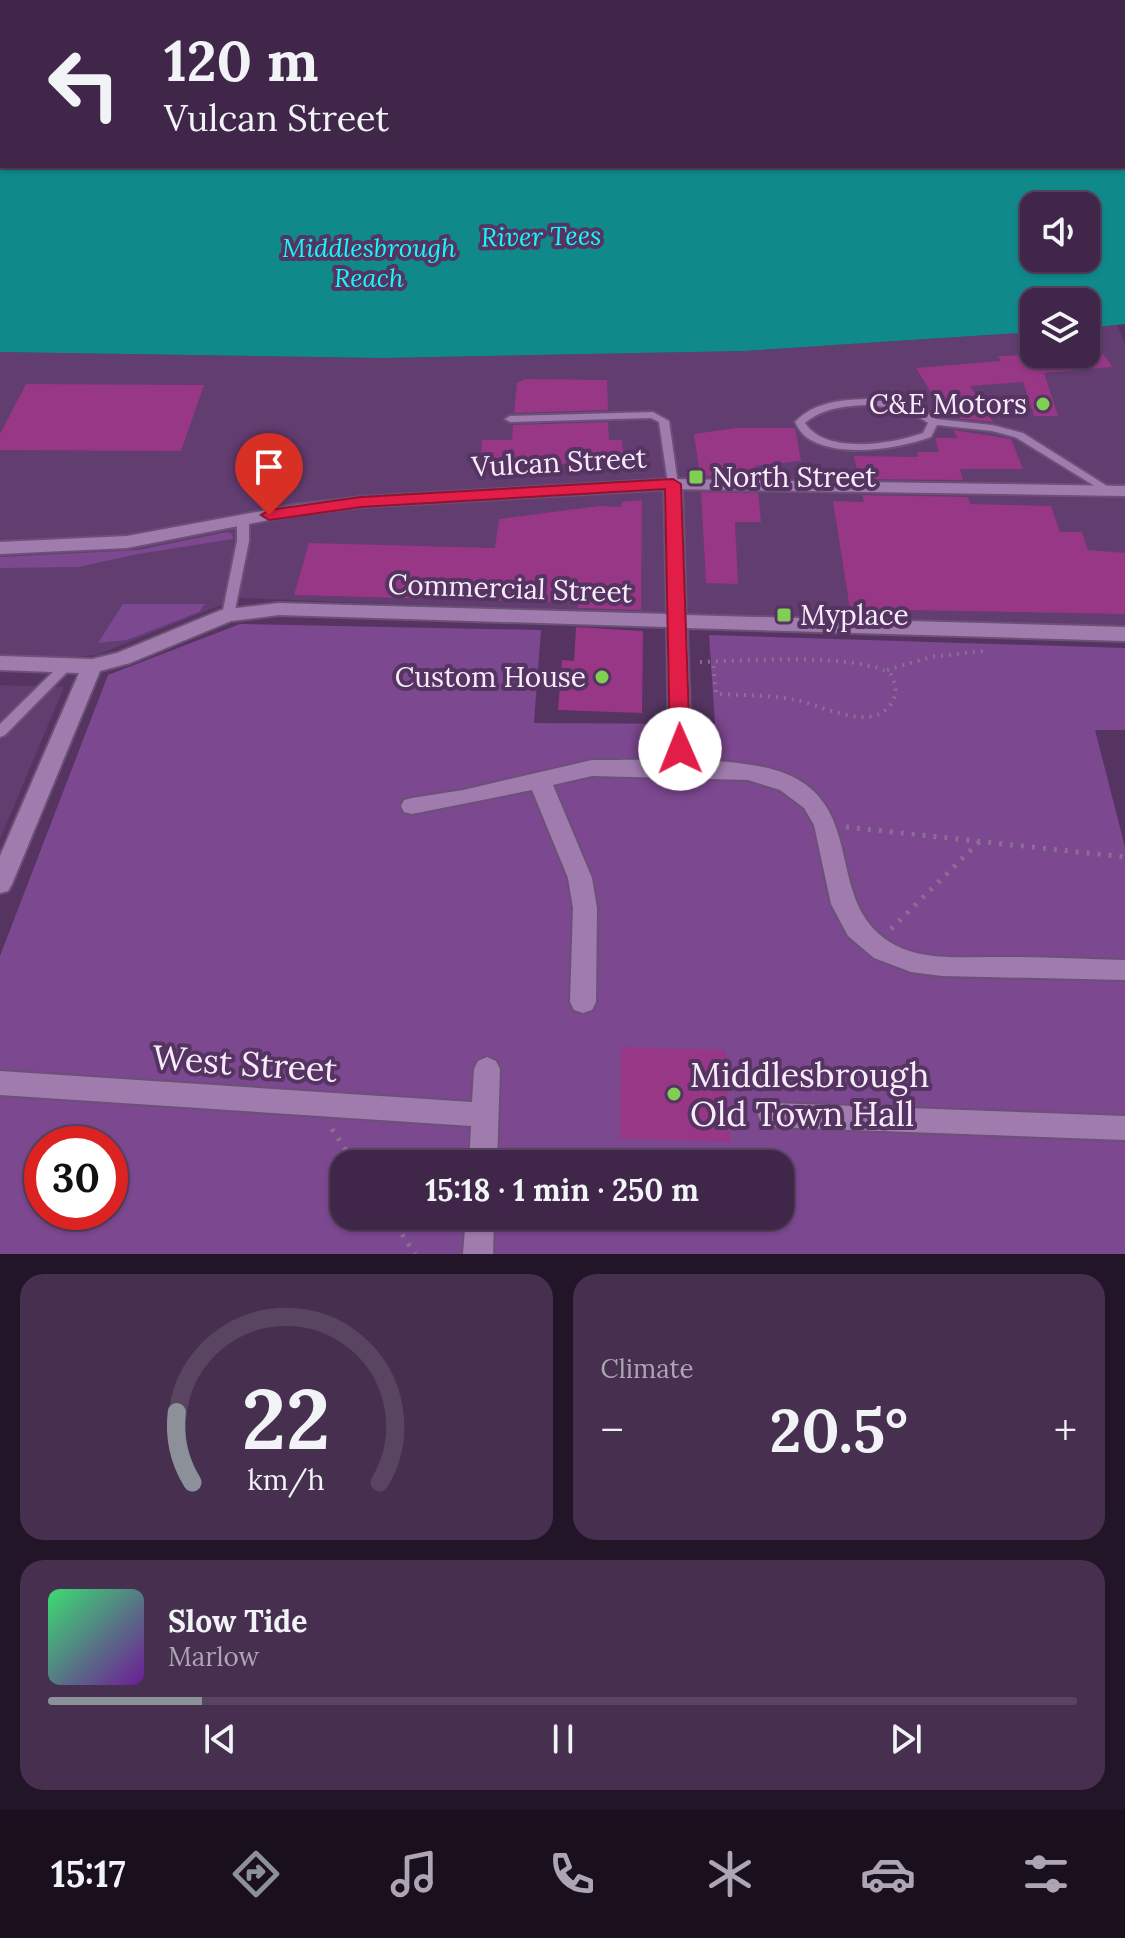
<!DOCTYPE html>
<meta charset="utf-8">
<style>
body{margin:0;font-family:Lora,serif;background:#472f50;color:#f1f3f6;height:100vh;display:flex;flex-direction:column;font-size:30px;white-space:nowrap}
*{box-sizing:border-box;margin:0}
p{font-size:26px;color:#aea5b4}
.icon{flex:none;width:44px;height:44px;fill:none;stroke:currentColor;stroke-width:2;stroke-linecap:round;stroke-linejoin:round}
.map{position:relative;height:1254px;overflow:hidden}
.sheet{display:flex;flex-direction:column;gap:20px;padding:20px;background:#231528;flex:1}
.sheet>*{flex:none}
.guide{position:absolute;left:0px;top:0px;width:1126px;height:168px;box-shadow:0 2px 6px #0004,0 0 0 2px #594461;background:#402749;color:#f1f3f6;overflow:hidden}
.fabs{position:absolute;left:1020px;top:192px;display:grid;gap:16px}
.fabs a{display:grid;place-items:center;width:80px;height:80px;border-radius:16px;background:#402749;box-shadow:0 2px 6px #0004,0 0 0 2px #594461;font-size:40px}
.speed{position:absolute;left:24px;top:1126px;display:flex;gap:16px;font-size:40px;font-weight:700;text-align:center}
.speed>*{display:grid;place-content:center;width:104px;height:104px;border-radius:50%;background:#402749;box-shadow:0 2px 6px #0004,0 0 0 2px #594461;line-height:1}
.speed .limit{border:12px solid #d22;background:#fff;color:#111}
.pin{position:absolute;display:grid;place-items:center;width:68px;height:68px;color:#fff;margin:-82px -34px;border-radius:50% 50% 50% 0;rotate:-45deg;box-shadow:0 0 8px #0007}
.pin .icon{rotate:45deg}
.me{position:absolute;width:88px;margin:-44px;rotate:359deg;stroke-linejoin:round;filter:drop-shadow(0 0 6px #0008)}
.turn{display:flex;align-items:center;gap:28px;height:168px;padding:0 32px;font-size:36px}
.turn .icon{width:104px;height:104px;stroke-width:2.5}
.turn b{display:block;font-size:56px;line-height:68px}
.big{font-size:60px;font-weight:700;line-height:1.1}
.sheet .tile{flex:1;display:flex;flex-direction:column;justify-content:center;gap:12px;min-width:0;padding:0 28px;border-radius:24px;background:#472f50}
.sheet .dial{align-items:center;gap:0}
.dial svg{height:208px;overflow:visible;fill:none;stroke:#594461;stroke-width:7;stroke-linecap:round;text-anchor:middle}
.dial text{fill:#f1f3f6;stroke:none}
.song{display:flex;align-items:center;gap:24px}
.cover{width:96px;height:96px;border-radius:12px;background:linear-gradient(135deg,hsl(140 70% 55%),hsl(280 70% 35%))}
.played{height:8px;border-radius:4px;background:linear-gradient(90deg,#8c9099 15%,#594461 15%)}
.keys{display:flex;justify-content:space-around;direction:ltr}
.heat{display:flex;justify-content:space-between;align-items:center;font-size:44px;direction:ltr}
.sheet .tiles{flex:1;display:grid;gap:20px;grid-template-columns:1fr 1fr}
.tile:last-child{grid-column:span 2}
.trip{position:absolute;left:330px;top:1150px;width:464px;height:80px;border-radius:24px;background:#402749;box-shadow:0 2px 6px #0004,0 0 0 2px #594461;font-weight:700;line-height:80px;text-align:center}
.menu{display:flex;height:128px;justify-content:space-around;align-items:center;background:#1a101d;color:#aea5b4}
.menu .icon{width:56px;height:56px}
.menu .on{color:#8c9099}
.menu b{font-size:36px;color:#f1f3f6}
.map>svg:first-child{display:block}
</style>
<div class="map">
<svg width="1125" height="1254" viewBox="0 0 1125 1254">
<rect width="100%" height="100%" fill="#553461"/>
<g fill="#623d70">
<path d="M 0,0 L 753,0 L 2,2 L 0,161 Z"/>
<path d="M 1117,325 L 1125,344 L 1125,632 L 238,598 L 97,655 L 0,663 L 0,352 L 383,358 L 744,351 L 1034,332 L 1034,354 L 1086,354 L 1086,328 Z"/>
<path d="M 0,685 L 64,687 L 0,839 Z"/>
</g>
<g fill="#7c4890" fill-rule="evenodd">
<path d="M 227,532 L 232,534 L 233,539 L 138,554 L 78,567 L 0,568 L 0,557 L 139,550 Z"/>
<path d="M 123,604 L 205,604 L 199,612 L 127,640 L 98,643 Z"/>
<path d="M 240,624 L 541,630 L 534,723 L 715,724 L 709,635 L 1125,648 L 1125,730 L 1095,730 L 1125,847 L 1125,1254 L 0,1254 L 0,956 L 108,675 ZM 42,1144 L 110,1144 L 110,1212 L 42,1212 ZM 344,1164 L 780,1164 L 780,1216 L 344,1216 Z"/>
</g>
<path fill="#10898b" fill-rule="evenodd" d="M 1125,130 L 1125,324 L 1086,328 L 1086,302 L 1034,302 L 1034,332 L 744,351 L 383,358 L 0,352 L 0,155 L 2,166 L 1124,166 ZM 1034,206 L 1086,206 L 1086,258 L 1034,258 Z"/>
<g fill="#973785">
<path d="M 1086,332 L 1113,367 L 1044,373 L 1058,416 L 1034,416 L 1023,382 L 970,386 L 993,422 L 946,417 L 916,368 L 1001,361 L 998,356 L 1086,354 Z"/>
<path d="M 525,379 L 607,380 L 608,410 L 514,413 L 517,383 Z"/>
<path d="M 26,384 L 204,385 L 181,451 L 0,450 L 0,434 Z"/>
<path d="M 608,422 L 609,440 L 622,440 L 624,464 L 480,464 L 482,440 L 512,440 L 513,425 Z"/>
<path d="M 736,428 L 795,428 L 801,461 L 755,466 L 756,477 L 700,476 L 694,434 Z"/>
<path d="M 953,430 L 1011,439 L 1023,469 L 960,469 L 963,480 L 859,479 L 854,456 L 918,457 L 917,452 L 939,452 L 935,438 L 958,438 Z"/>
<path d="M 701,492 L 758,493 L 761,522 L 735,522 L 738,584 L 706,583 Z"/>
<path d="M 862,495 L 968,497 L 970,504 L 1051,506 L 1060,532 L 1082,532 L 1088,550 L 1125,553 L 1125,614 L 850,609 L 833,501 L 864,502 Z"/>
<path d="M 642,500 L 641,610 L 578,608 L 578,603 L 294,595 L 309,543 L 495,548 L 499,519 L 599,506 L 621,507 L 622,502 Z"/>
<path d="M 576,627 L 643,631 L 642,713 L 558,710 L 562,660 L 574,661 Z"/>
<path d="M 621,1047 L 726,1050 L 730,1142 L 620,1138 Z"/>
</g>
<g fill="none" stroke-linecap="round" stroke-linejoin="round">
<defs>
<g id="lane">
<path d="M 866,399 L 909,405 L 925,412 L 936,419 L 992,425 L 1023,433 L 1115,491 L 1110,494 L 1106,493 L 1015,437 L 992,431 L 937,425 L 931,437 C 898,449 837,459 806,437 C 801,433 798,428 795,422 C 814,402 840,400 866,399 ZM 866,405 C 889,407 909,409 928,423 L 923,433 C 892,444 826,455 805,423 C 823,408 844,406 866,405 Z"/>
<path d="M 653,412 L 669,421 L 678,484 L 677,486 L 673,487 L 668,484 L 659,422 L 651,418 L 510,422 L 505,419 L 510,416 Z"/>
<path d="M 243,516 L 249,519 L 249,541 L 234,615 L 228,619 L 222,615 L 237,541 L 237,519 Z"/>
<path d="M 67,661 L 73,665 L 71,668 L 5,735 L 0,737 L 0,724 L 63,662 Z"/>
</g>
<g id="street">
<path d="M 673,479 L 682,484 L 686,615 L 1125,627 L 1125,641 L 687,628 L 691,749 L 688,755 L 672,755 L 669,749 L 667,627 L 279,615 L 231,621 L 130,663 L 100,671 L 12,884 L 8,891 L 0,893 L 0,856 L 79,673 L 0,670 L 0,656 L 92,659 L 117,653 L 221,610 L 279,603 L 667,614 L 664,484 Z"/>
<path d="M 592,760 C 647,761 751,753 797,779 C 865,817 825,907 895,945 C 926,962 969,956 1003,957 C 1044,957 1084,959 1125,960 L 1125,980 L 942,976 L 911,972 L 874,958 L 848,936 L 831,904 L 814,825 L 804,808 L 780,790 L 748,780 L 592,776 L 553,785 L 592,878 L 597,908 L 596,1002 L 592,1010 L 583,1013 L 574,1010 L 570,1002 L 573,908 L 568,878 L 532,790 L 412,814 L 404,812 L 401,806 L 404,800 L 412,798 L 463,790 Z"/>
<path d="M 487,1057 L 496,1061 L 500,1069 L 497,1164 L 469,1164 L 471,1126 L 0,1095 L 0,1071 L 472,1102 L 474,1069 L 478,1061 Z"/>
<path d="M 772,1103 L 1125,1116 L 1125,1140 L 772,1127 L 762,1124 L 758,1115 L 762,1106 Z"/>
<path d="M 466,1216 L 494,1216 L 493,1254 L 463,1254 Z"/>
</g>
<path id="secondary" d="M 673,479 L 1125,486 L 1125,496 L 673,489 L 361,507 L 294,515 L 127,548 L 0,554 L 0,542 L 127,536 L 294,505 L 361,497 Z"/>
</defs>
<use href="#lane" stroke="#6b5175" stroke-width="4"/>
<use href="#street" stroke="#6b5175" stroke-width="4"/>
<use href="#secondary" stroke="#6b5175" stroke-width="4"/>
<g stroke="#8a6f93" stroke-width="4" stroke-dasharray="2 6" stroke-linecap="butt">
<path d="M 700,662 C 737,661 866,652 891,675 C 896,684 898,694 891,704 C 870,734 819,703 791,699 C 766,695 741,695 716,694 L 713,662"/>
<path d="M 887,670 L 931,657 L 983,651"/>
</g>
<g stroke="#8a6f93" stroke-width="5" stroke-dasharray="3 8" stroke-linecap="butt">
<path d="M 846,827 L 1125,857"/>
<path d="M 891,929 L 981,840"/>
<path d="M 332,1129 L 355,1164"/>
<path d="M 390,1216 L 415,1254"/>
</g>
<use href="#lane" fill="#a07cae" fill-rule="evenodd"/>
<use href="#street" fill="#a07cae" fill-rule="evenodd"/>
<use href="#secondary" fill="#a07cae" fill-rule="evenodd"/>
</g>
<path fill="#e11d48" stroke="#92132f" stroke-width="2" d="M 673,479 L 681,484 L 690,749 L 680,756 L 670,749 L 665,489 L 361,507 L 269,520 L 261,515 L 269,510 L 361,497 Z"/>
<g fill="#7fd052" stroke="#553461" stroke-width="3">
<circle cx="1043" cy="404" r="8"/>
<rect x="688" y="469" width="16" height="16" rx="4"/>
<rect x="776" y="607" width="16" height="16" rx="4"/>
<circle cx="602" cy="677" r="8"/>
<circle cx="674" cy="1094" r="8"/>
</g>
<g text-anchor="middle" dominant-baseline="central" stroke-width="8" stroke-linejoin="round" paint-order="stroke">
<g font-size="26" font-style="italic" fill="#14f9fc" stroke="#553461">
<text transform="translate(541 236) rotate(-1)">River Tees</text>
<text x="369" y="247">Middlesbrough<tspan x="369" dy="30">Reach</tspan></text>
</g>
<g font-size="28" fill="#f8ecfc" stroke="#553461" text-anchor="end">
<text x="1027" y="404">C&amp;E Motors</text>
<text x="712" y="477" text-anchor="start">North Street</text>
<text x="800" y="615" text-anchor="start">Myplace</text>
<text x="586" y="677">Custom House</text>
</g>
<g font-size="28" fill="#f8ecfc" stroke="#553461">
<text transform="translate(559 462) rotate(-3)">Vulcan Street</text>
<text transform="translate(510 588) rotate(2)">Commercial Street</text>
</g>
<g font-size="34" fill="#f8ecfc" stroke="#553461">
<text transform="translate(245 1063) rotate(4)">West Street</text>
</g>
<g font-size="34" fill="#f8ecfc" stroke="#553461" text-anchor="start">
<text x="690" y="1074">Middlesbrough<tspan x="690" dy="39">Old Town Hall</tspan></text>
</g>
</g>
</svg>
<div class="fabs">
<a><svg class="icon" aria-label="sound" viewBox="0 0 24 24"><path d="M4 9h4l5-4v14l-5-4H4zM17 9q2 3 0 6"/></svg></a>
<a><svg class="icon" aria-label="layers" viewBox="0 0 24 24"><path d="M12 4l9 5-9 5-9-5zM3 14l9 5 9-5"/></svg></a>
</div>
<div class="speed"><div class="limit">30</div></div>
<div class="pin" style="left:269px;top:515px;background:#d93025"><svg class="icon" aria-label="arrive" viewBox="0 0 24 24"><path d="M6 21V4h12l-3 4 3 4H6"/></svg></div>
<svg class="me" style="left:680px;top:749px" viewBox="-20 -20 40 40"><circle r="19" fill="#fff"/><path d="M0-13L10 11 0 6-10 11z" fill="#e11d48"/></svg>
<div class="trip">15:18 · 1 min · 250 m</div>
<div class="guide">
<div class="turn"><svg class="icon" aria-label="left" viewBox="0 0 24 24"><path d="M17 20v-9H6M10 6l-5 5 5 5"/></svg><div><b>120 m</b>Vulcan Street</div></div>
</div>
</div>
<section class="sheet">
<div class="tiles">
<div class="tile dial"><svg viewBox="0 0 100 80">
<path d="M14 69A42 42 0 1 1 86 69"/>
<path d="M14 69A42 42 0 0 1 8 42" stroke="#8c9099"/>
<text x="50" y="56" font-size="32" font-weight="700">22</text>
<text x="50" y="72" font-size="11">km/h</text>
</svg></div>
<div class="tile"><p>Climate</p>
<div class="heat"><a>−</a><b class="big">20.5°</b><a>+</a></div>
</div>
<div class="tile">
<div class="song"><i class="cover"></i><div><b>Slow Tide</b><p>Marlow</p></div></div>
<div class="played"></div>
<div class="keys"><svg class="icon" aria-label="previous" viewBox="0 0 24 24"><path d="M18 5L8 12l10 7zM5 5v14"/></svg><svg class="icon" aria-label="pause" viewBox="0 0 24 24"><path d="M8 5v14M16 5v14"/></svg><svg class="icon" aria-label="next" viewBox="0 0 24 24"><path d="M6 5l10 7-10 7zM19 5v14"/></svg></div>
</div>
</div>
</section>
<nav class="menu">
<b>15:17</b>
<svg class="icon on" aria-label="directions" viewBox="0 0 24 24"><path d="M12 3l9 9-9 9-9-9zM9 14v-3h6M13 9l2 2-2 2"/></svg>
<svg class="icon" aria-label="music" viewBox="0 0 24 24"><path d="M9 18V5l10-2v13"/><circle cx="6" cy="18" r="3"/><circle cx="16" cy="16" r="3"/></svg>
<svg class="icon" aria-label="phone" viewBox="0 0 24 24"><path d="M5 4h4l2 5-3 2q2 4 5 5l2-3 5 2v4C11 20 4 13 5 4z"/></svg>
<svg class="icon" aria-label="climate" viewBox="0 0 24 24"><path d="M12 3v18M4 7l16 10M4 17L20 7"/></svg>
<svg class="icon" aria-label="car" viewBox="0 0 24 24"><path d="M5 17H2v-5l4-1 3-4h7l3 4 3 1v5h-3M9 17h6M6 11h13"/><circle cx="7" cy="17" r="2"/><circle cx="17" cy="17" r="2"/></svg>
<svg class="icon" aria-label="filters" viewBox="0 0 24 24"><path d="M4 7h16M4 17h16"/><circle cx="9" cy="7" r="2"/><circle cx="15" cy="17" r="2"/></svg>
</nav>
